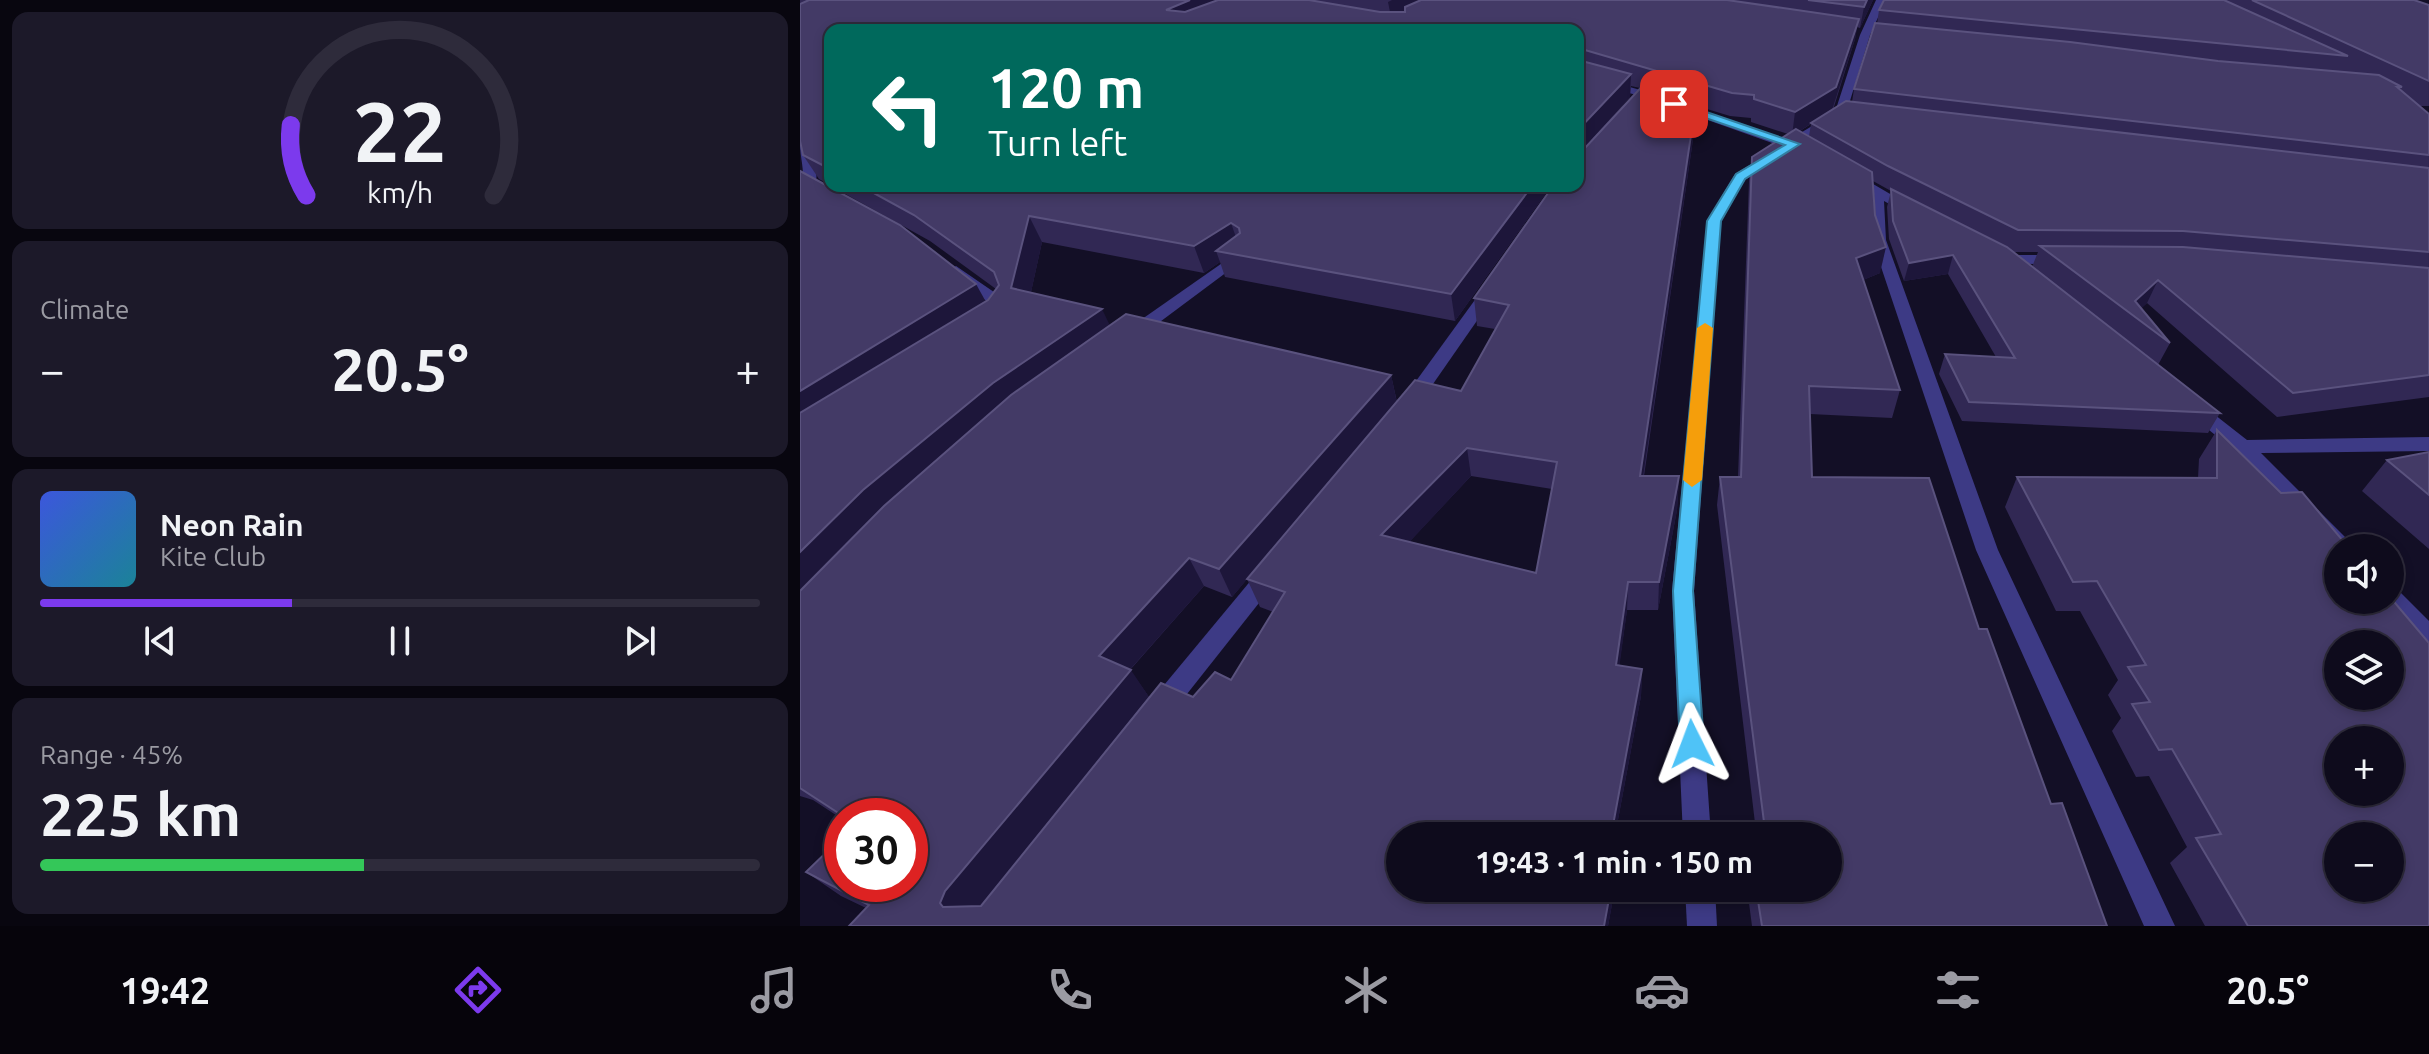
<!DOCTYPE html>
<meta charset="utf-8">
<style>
body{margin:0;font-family:Ubuntu,sans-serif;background:#1c1929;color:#f1f3f6;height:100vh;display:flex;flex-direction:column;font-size:30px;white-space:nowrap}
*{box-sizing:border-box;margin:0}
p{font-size:26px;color:#9b9ba3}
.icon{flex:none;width:44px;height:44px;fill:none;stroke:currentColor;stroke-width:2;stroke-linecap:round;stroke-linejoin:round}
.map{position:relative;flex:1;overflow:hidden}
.sheet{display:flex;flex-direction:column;gap:12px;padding:12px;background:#08060f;width:800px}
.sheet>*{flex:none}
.hud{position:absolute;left:24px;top:24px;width:760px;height:168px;border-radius:16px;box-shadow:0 4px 12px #0003,0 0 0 2px #2e2b3b;background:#00695c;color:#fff;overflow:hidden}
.fabs{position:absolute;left:1524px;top:534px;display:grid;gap:16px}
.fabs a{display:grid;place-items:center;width:80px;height:80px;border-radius:50%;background:#0e0b1c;box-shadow:0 4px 12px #0003,0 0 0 2px #2e2b3b;font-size:40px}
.speed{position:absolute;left:24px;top:798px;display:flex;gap:16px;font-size:40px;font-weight:700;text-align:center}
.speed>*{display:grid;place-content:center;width:104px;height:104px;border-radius:50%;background:#0e0b1c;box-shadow:0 4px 12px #0003,0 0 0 2px #2e2b3b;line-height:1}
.speed .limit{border:12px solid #d22;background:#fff;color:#111}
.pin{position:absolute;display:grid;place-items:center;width:68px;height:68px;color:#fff;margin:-34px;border-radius:16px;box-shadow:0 4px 12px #0006}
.me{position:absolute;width:88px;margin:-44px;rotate:357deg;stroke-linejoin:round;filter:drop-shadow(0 0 6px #0008)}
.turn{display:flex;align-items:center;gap:28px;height:168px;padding:0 32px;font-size:36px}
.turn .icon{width:104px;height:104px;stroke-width:2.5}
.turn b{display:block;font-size:56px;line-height:68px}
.big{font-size:60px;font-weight:600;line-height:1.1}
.sheet .card{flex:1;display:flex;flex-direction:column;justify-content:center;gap:12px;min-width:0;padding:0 28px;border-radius:16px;background:#1c1929}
.sheet .dial{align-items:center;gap:0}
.dial svg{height:208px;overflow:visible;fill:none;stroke:#2e2b3b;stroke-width:7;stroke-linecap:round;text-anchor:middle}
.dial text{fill:#f1f3f6;stroke:none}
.song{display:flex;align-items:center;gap:24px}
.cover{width:96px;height:96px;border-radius:12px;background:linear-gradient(135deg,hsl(230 70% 55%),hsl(190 70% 35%))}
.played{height:8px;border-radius:4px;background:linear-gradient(90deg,#7c3aed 35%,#2e2b3b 35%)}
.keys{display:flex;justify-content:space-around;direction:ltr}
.heat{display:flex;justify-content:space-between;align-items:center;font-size:44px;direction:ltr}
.charge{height:12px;border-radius:6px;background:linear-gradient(90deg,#34c759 45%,#2e2b3b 0)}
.trip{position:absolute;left:586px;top:822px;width:456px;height:80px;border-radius:40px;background:#0e0b1c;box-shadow:0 4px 12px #0003,0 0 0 2px #2e2b3b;font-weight:600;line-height:80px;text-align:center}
.tab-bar{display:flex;height:128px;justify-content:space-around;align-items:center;background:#06040b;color:#9b9ba3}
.tab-bar .icon{width:56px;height:56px}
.tab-bar .current{color:#7c3aed}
.tab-bar b{font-size:36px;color:#f1f3f6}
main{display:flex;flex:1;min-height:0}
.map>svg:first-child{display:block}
</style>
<main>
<section class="sheet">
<div class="card dial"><svg viewBox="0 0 100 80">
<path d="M14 69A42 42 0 1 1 86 69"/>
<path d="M14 69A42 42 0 0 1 8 42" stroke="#7c3aed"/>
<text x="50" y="56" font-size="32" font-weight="700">22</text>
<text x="50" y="72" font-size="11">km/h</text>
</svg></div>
<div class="card"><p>Climate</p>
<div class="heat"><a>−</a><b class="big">20.5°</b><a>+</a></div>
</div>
<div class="card">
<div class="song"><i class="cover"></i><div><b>Neon Rain</b><p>Kite Club</p></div></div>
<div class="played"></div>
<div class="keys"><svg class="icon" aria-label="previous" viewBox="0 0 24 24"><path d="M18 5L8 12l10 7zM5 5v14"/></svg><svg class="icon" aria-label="pause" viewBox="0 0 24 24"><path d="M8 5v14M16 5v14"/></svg><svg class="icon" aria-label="next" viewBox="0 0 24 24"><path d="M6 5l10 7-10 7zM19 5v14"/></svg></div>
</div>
<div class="card"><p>Range · 45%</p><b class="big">225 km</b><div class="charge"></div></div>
</section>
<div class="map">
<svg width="1629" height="926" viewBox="0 0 1629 926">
<rect width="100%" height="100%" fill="#130f26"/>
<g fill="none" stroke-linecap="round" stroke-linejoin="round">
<g fill="#3d3a85" fill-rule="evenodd">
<path d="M 1076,0 L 1086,0 L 1070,35 L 1046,114 L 1001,144 L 1007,146 L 1007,152 L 992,150 L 945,180 L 921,221 L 894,591 L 911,836 L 883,836 L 872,591 L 907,221 L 935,174 L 981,146 L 840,96 L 778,79 L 778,73 L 848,92 L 989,140 L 1035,112 L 1060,35 Z"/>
<path d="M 0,144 C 10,149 19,170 16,181 L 31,190 L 31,196 L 21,196 L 2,183 C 5,171 0,157 0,144 Z"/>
<path d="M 1046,174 L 1056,174 L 1121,212 L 1119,215 L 1109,215 L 1084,201 L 1086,240 L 1198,550 L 1375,926 L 1344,926 L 1176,550 L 1072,240 L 1070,193 L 1046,180 Z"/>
<path d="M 438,252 L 446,257 L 443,260 L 337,339 L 325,339 L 322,335 L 325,331 Z"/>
<path d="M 1207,255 L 1259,255 L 1267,260 L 1259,265 L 1202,263 L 1199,260 Z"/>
<path d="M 156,266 L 207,301 L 209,316 L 207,320 L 195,320 L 193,306 L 150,274 L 148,271 Z"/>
<path d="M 691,284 L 699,289 L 617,407 L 603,407 L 601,403 L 603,399 L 685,286 Z"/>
<path d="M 1394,402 L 1401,404 L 1447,440 L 1629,437 L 1629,451 L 1461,453 L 1550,542 L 1553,548 L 1538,548 L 1538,555 L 1436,452 L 1387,412 L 1385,408 L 1387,404 Z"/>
<path d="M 470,564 L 478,567 L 481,573 L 478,579 L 368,718 L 359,721 L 350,718 L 346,710 L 350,702 L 462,567 Z"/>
<path d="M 1590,588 L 1598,590 L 1629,621 L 1629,647 L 1621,644 L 1582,604 L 1580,600 L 1590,600 Z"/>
<path d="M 885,888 L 915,888 L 917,926 L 887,926 Z"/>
</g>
</g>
<g fill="#312854" fill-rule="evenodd">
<path d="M 0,0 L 1073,0 L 1060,28 L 1057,27 L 1055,39 L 1033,110 L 1052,102 L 1054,89 L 1077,24 L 1079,10 L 1084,0 L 1614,0 L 1629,5 L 1629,106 L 1619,106 L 1629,114 L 1629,397 L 1477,417 L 1347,303 L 1341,308 L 1370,343 L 1358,365 L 1420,413 L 1408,433 L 1162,421 L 1139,374 L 1145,354 L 1196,357 L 1148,274 L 1104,281 L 1089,239 L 1087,207 L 1091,191 L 1073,181 L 1080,273 L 1063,280 L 1100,390 L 1092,418 L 1010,414 L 1012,477 L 1179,629 L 1251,804 L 1307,926 L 952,926 L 947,888 L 1028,888 L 955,823 L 917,505 L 920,477 L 938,477 L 949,181 L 952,157 L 988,134 L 951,122 L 951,118 L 930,116 L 897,106 L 896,119 L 844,476 L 879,476 L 877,510 L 858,610 L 827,610 L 819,666 L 842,669 L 841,696 L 815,836 L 600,836 L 815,888 L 808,926 L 49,926 L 66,908 L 41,896 L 6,872 L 110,816 L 42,816 L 42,819 L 13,800 L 0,796 L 0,168 L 0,172 L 186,302 L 196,289 L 130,241 L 31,186 L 751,186 L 655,321 L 425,277 L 420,262 L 404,273 L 242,242 L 231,292 L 310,325 L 591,375 L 597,402 L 661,391 L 695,329 L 677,326 L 674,298 L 778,186 L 778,30 L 30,30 L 30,185 L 19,179 L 3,155 ZM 831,86 L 840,88 L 785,148 L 830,97 ZM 1011,124 L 1009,136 L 1000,131 ZM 1213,252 L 1238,252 L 1232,267 ZM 671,476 L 752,489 L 736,573 L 609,542 ZM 447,579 L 460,607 L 473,612 L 431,680 L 393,697 L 349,697 L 330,670 L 404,586 L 432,597 Z"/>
<path d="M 1417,430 L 1629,926 L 1405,926 L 1370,863 L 1387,847 L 1349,776 L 1336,777 L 1312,731 L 1321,718 L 1308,695 L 1318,680 L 1280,611 L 1256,611 L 1205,507 L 1217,477 L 1398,478 L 1399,459 Z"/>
<path d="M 1629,452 L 1629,549 L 1562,491 L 1587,460 Z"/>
<path d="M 946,823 L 948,836 L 943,836 Z"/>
</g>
<g fill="#1d163a">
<path d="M 390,0 L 431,0 L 374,30 L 366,10 Z"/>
<path d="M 592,0 L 638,0 L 592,22 L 588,2 Z"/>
<path d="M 1067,0 L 1073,0 L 1060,28 L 1064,7 Z"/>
<path d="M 1059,19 L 1055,39 L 1032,110 L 992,136 L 995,112 Z"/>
<path d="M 831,74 L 830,97 L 778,155 L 778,130 Z"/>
<path d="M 897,95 L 896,119 L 839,504 L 840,476 Z"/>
<path d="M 732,186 L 751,186 L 655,321 L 651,294 Z"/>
<path d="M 229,216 L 242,242 L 226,315 L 211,288 Z"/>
<path d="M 431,223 L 440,249 L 416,251 L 420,262 L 404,273 L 394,246 Z"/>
<path d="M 1086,247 L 1080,273 L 1051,285 L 1056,258 Z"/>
<path d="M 1153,255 L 1148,274 L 1104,281 L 1109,263 Z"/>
<path d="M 1358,280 L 1347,303 L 1334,316 L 1335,301 Z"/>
<path d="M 176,284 L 191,311 L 0,433 L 0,391 Z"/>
<path d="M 302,309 L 315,336 L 0,609 L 0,552 L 63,490 L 193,383 Z"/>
<path d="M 591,375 L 597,403 L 432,597 L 419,569 Z"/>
<path d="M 667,448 L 671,476 L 589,564 L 581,535 Z"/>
<path d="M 879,481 L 877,510 L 858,610 L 859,582 Z"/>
<path d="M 389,558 L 404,586 L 318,683 L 299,656 Z"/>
<path d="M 828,582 L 827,610 L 816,692 L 816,665 Z"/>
<path d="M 842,669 L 841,696 L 815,836 L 811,836 Z"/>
<path d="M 331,670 L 349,697 L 175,913 L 143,907 L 140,903 L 145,891 Z"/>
<path d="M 811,888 L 815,888 L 808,926 L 804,926 Z"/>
</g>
<g fill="#433a66" stroke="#5a527e" stroke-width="2" fill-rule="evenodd">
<path d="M 9,0 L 390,0 L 366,10 L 385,12 L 418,0 L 509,0 L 580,12 L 605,12 L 605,7 L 621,0 L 927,0 L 1059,19 L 1036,87 L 995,112 L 954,99 L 954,95 L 932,93 L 778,48 L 778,30 L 30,30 L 30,169 L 3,155 L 0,141 L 0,4 Z"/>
<path d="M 1008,0 L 1067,0 L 1064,7 Z"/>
<path d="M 1084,0 L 1424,0 L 1548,56 L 1079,10 Z"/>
<path d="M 1452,0 L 1614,0 L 1629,5 L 1629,81 Z"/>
<path d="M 1075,23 L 1270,42 L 1418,61 L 1579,75 L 1602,87 L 1597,87 L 1629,114 L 1629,155 L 1054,89 Z"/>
<path d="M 778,60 L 831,74 L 778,130 Z"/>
<path d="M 848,80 L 897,95 L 840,476 L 879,476 L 859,582 L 828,582 L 816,665 L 842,669 L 811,836 L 600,836 L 600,888 L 811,888 L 804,926 L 49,926 L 69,905 L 6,872 L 42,837 L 42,884 L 110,884 L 110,816 L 43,816 L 0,788 L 0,591 L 84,506 L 211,395 L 326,314 L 591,375 L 419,569 L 389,558 L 299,656 L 331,670 L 145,891 L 140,903 L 143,907 L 181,906 L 361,683 L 393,697 L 415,672 L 431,680 L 485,592 L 447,579 L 615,380 L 661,391 L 709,305 L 674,298 L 753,186 L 778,186 L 778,148 L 785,148 ZM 667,448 L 757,462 L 736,573 L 581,535 Z"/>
<path d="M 1046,101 L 1629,168 L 1629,252 L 1383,231 L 1218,230 L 1088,166 L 1011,123 Z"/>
<path d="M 996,129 L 1072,172 L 1075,215 L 1086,247 L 1056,258 L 1100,390 L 1009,386 L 1012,477 L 1129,478 L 1179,629 L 1187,629 L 1251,804 L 1262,803 L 1307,926 L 962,926 L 956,888 L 1028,888 L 1028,836 L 948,836 L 946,823 L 964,822 L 920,477 L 941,477 L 952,157 Z"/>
<path d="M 0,171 L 100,225 L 176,284 L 0,391 Z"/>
<path d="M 61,186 L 732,186 L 651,294 L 416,251 L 440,233 L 439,228 L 431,223 L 394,246 L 229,216 L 211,288 L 302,309 L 193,383 L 63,490 L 0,552 L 0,413 L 188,300 L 199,285 L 194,272 L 114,215 Z"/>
<path d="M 1091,189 L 1207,247 L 1420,413 L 1169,402 L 1145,354 L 1215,358 L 1153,255 L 1109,263 L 1093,221 Z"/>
<path d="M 1240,246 L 1383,247 L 1629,268 L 1629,375 L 1493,393 L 1358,280 L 1335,301 L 1370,343 Z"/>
<path d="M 1417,430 L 1481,493 L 1502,492 L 1549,548 L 1538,548 L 1538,600 L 1590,600 L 1590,597 L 1629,643 L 1629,926 L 1448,926 L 1396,838 L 1421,834 L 1372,749 L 1359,750 L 1332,704 L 1350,702 L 1328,667 L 1346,665 L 1297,581 L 1273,582 L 1217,477 L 1417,478 ZM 1538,644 L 1590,644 L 1590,696 L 1538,696 ZM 1538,740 L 1590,740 L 1590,792 L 1538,792 ZM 1538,836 L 1590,836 L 1590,888 L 1538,888 Z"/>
<path d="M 1629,452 L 1629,495 L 1587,460 Z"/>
</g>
<path fill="#4fc3f7" stroke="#337fa1" stroke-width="2" d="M 874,101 L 1000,144 L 945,179 L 921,221 L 893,591 L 904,744 L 900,752 L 892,755 L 883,752 L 880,744 L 873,591 L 907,221 L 936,174 L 985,145 L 870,106 L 869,104 Z"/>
<path fill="#f59e0b" d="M 905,323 L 913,328 L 902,480 L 892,487 L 883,480 L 897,328 Z"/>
</svg>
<div class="fabs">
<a><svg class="icon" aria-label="sound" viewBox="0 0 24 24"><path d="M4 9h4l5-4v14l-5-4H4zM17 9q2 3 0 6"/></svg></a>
<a><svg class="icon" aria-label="layers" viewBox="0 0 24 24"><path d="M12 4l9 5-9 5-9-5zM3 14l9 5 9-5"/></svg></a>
<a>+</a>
<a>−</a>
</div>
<div class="speed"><div class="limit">30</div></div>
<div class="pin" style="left:874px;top:104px;background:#d93025"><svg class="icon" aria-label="arrive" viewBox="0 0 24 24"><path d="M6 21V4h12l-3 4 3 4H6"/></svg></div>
<svg class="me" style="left:892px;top:744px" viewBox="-20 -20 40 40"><path d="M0-17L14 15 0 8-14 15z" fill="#4fc3f7" stroke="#fff" stroke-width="4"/></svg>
<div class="trip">19:43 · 1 min · 150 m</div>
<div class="hud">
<div class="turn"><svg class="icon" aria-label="left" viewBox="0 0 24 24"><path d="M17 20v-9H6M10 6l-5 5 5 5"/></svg><div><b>120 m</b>Turn left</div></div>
</div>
</div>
</main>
<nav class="tab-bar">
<b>19:42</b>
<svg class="icon current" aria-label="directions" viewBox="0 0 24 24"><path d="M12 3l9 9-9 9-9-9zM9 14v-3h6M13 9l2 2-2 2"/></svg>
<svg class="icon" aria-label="music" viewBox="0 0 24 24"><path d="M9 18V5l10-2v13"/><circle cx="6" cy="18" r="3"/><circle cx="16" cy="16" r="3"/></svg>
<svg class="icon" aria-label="phone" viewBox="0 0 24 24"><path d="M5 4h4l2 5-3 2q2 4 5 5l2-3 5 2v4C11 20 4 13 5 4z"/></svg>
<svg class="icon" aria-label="climate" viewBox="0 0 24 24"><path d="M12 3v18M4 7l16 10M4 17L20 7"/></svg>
<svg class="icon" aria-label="car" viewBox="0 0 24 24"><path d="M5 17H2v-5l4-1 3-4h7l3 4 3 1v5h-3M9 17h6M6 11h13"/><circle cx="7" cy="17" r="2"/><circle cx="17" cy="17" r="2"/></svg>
<svg class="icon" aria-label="filters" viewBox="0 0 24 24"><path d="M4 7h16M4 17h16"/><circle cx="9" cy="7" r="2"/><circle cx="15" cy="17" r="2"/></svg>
<b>20.5°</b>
</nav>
